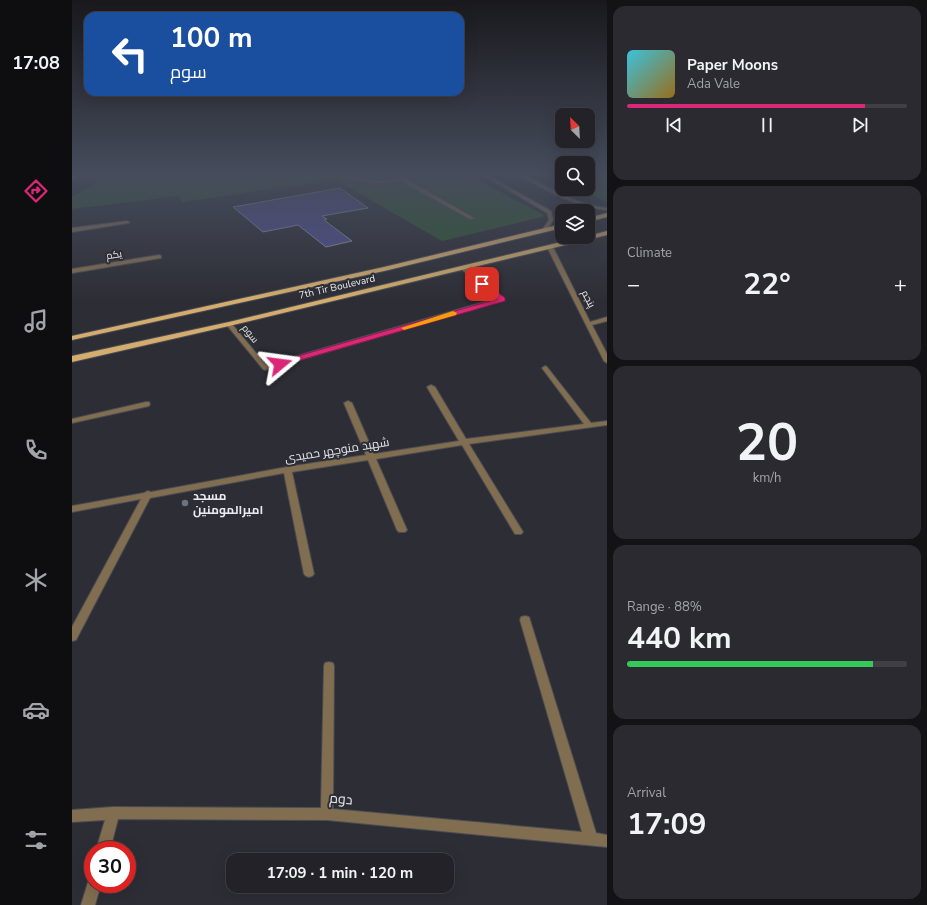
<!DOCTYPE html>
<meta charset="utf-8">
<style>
body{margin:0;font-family:"Nunito Sans",Cairo,sans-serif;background:#2a2a30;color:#f1f3f6;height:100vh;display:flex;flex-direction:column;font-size:15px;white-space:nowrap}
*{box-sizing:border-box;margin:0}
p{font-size:13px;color:#a2a4a8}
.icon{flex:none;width:22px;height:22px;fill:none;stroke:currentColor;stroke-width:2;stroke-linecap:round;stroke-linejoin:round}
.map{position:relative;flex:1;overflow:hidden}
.details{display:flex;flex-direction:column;gap:6px;padding:6px;background:#131316;width:320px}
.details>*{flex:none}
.banner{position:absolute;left:12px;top:12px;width:380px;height:84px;border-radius:12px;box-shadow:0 4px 16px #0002,0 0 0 1px #3f3f45;background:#1a4fa0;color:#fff;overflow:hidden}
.needle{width:26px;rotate:336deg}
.buttons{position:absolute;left:483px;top:108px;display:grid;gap:8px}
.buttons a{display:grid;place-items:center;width:40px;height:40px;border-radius:8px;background:#222228;box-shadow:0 4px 16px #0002,0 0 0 1px #3f3f45;font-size:20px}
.speed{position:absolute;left:12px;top:841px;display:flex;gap:8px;font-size:20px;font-weight:700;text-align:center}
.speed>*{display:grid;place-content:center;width:52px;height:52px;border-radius:50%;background:#222228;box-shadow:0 4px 16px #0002,0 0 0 1px #3f3f45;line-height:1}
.speed .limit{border:6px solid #d22;background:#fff;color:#111}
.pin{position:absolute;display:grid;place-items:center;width:34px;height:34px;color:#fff;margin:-17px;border-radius:8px;box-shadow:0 2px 6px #0006}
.me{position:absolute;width:44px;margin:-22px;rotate:74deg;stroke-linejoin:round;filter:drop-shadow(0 0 3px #0008)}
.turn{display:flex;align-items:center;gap:14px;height:84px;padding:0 20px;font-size:18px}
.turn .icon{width:52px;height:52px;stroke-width:2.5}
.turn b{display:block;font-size:28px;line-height:34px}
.big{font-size:30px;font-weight:700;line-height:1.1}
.details .card{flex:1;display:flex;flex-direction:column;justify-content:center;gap:6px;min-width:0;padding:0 14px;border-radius:12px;background:#2a2a30}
.details .dial{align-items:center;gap:0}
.dial b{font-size:52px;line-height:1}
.song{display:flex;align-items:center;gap:12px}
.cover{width:48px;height:48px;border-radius:6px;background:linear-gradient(135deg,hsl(190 70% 55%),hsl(40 70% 35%))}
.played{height:4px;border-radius:2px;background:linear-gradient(90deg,#db2777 85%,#3f3f45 85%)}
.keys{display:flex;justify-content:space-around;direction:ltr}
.heat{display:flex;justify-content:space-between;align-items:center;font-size:22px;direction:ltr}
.charge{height:6px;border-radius:3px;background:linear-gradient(90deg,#34c759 88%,#3f3f45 0)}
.trip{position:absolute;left:154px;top:853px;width:228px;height:40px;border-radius:12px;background:#222228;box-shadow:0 4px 16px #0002,0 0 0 1px #3f3f45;font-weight:700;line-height:40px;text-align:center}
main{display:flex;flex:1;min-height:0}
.tabs{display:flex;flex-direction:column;width:72px;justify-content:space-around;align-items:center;background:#0e0e10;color:#a2a4a8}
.tabs .icon{width:28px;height:28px}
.tabs .selected{color:#db2777}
.tabs b{font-size:18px;color:#f1f3f6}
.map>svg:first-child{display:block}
</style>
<main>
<nav class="tabs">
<b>17:08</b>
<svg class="icon selected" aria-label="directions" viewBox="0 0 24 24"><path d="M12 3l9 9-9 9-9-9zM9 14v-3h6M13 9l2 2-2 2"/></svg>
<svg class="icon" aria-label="music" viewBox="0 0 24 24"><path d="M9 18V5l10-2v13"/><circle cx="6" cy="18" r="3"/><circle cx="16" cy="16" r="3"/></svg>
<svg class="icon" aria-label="phone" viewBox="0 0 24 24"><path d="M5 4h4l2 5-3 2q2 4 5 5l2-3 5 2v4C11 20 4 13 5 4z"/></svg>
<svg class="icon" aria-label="climate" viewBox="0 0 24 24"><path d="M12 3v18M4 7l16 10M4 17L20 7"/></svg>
<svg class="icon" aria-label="car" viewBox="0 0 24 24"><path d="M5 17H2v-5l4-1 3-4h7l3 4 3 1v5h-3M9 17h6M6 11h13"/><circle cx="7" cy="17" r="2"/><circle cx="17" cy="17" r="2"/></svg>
<svg class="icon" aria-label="filters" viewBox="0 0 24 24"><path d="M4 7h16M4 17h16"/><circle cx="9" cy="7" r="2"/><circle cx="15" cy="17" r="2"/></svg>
</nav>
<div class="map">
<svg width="535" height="905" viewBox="0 0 535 905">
<rect width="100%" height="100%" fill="#2d2e35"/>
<g fill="#2f5630">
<path d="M 41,173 L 392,173 L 474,216 L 370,241 L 264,180 L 111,202 L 105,196 L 0,209 L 0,197 Z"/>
<path d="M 516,173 L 535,173 L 535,202 L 508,189 L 516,189 Z"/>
</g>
<path fill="#4f4e92" stroke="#94949d" d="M 268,188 L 296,208 L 250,216 L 255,219 L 252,220 L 280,241 L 254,247 L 226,225 L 191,232 L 161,207 Z"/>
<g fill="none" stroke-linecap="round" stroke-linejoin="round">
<defs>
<g id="lane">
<path d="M 244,173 L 261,173 L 290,179 L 312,181 L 323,180 L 341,173 L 346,173 L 334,179 L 402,218 L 398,219 L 329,181 L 312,183 L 301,183 L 278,180 L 257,174 L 246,174 Z"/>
<path d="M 407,173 L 412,173 L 479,211 L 481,220 L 475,231 L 470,230 L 477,220 L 475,213 Z"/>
<path d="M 444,173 L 449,173 C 476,187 504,205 535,208 L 535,210 C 509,208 485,196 463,184 C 456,180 449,177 444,173 Z"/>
</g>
<g id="street">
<path d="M 55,221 L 57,222 L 57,223 L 0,232 L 0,228 Z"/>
<path d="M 478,245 L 481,247 L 518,322 L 535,317 L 535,321 L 520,325 L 535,354 L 535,363 L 532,361 L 475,247 Z"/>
<path d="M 87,255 L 89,256 L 89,258 L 0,273 L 0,269 Z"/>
<path d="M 389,267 L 393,267 L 432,298 L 432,300 L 193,370 L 191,369 L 154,324 L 155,323 L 159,323 L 194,365 L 426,298 L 389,269 Z"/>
<path d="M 473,366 L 475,367 L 519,423 L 535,421 L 535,425 L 397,444 L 451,532 L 449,534 L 443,534 L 390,445 L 304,459 L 335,530 L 333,532 L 327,532 L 325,530 L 296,460 L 220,472 L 242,574 L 240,576 L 237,577 L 234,576 L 232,574 L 212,473 L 78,498 L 4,640 L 0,641 L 0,627 L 69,499 L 0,512 L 0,506 L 72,493 L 76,491 L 79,492 L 215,467 L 294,455 L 272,403 L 276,401 L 280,403 L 302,454 L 387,441 L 355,387 L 359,385 L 363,387 L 394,439 L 512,424 L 470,368 Z"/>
<path d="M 74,402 L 77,402 L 78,404 L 77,406 L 0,423 L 0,419 Z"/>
<path d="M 453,616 L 457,617 L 458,620 L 524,833 L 535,835 L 535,847 L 255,820 L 46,819 L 38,850 L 24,850 L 33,820 L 0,822 L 0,810 L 41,807 L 249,808 L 252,666 L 253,663 L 257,662 L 261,663 L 262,666 L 261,809 L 510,832 L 448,620 L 449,617 Z"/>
<path d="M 21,878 L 21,884 L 29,884 L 23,905 L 9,905 L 17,879 Z"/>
</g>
<path id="secondary" d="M 8,173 L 13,173 L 0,180 L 0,177 Z"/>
<g id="primary">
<path d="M 535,213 L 535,217 L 516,222 L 516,218 Z"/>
<path d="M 490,224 L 490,228 L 312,271 L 0,340 L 0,336 L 312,267 Z"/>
<path d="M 535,231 L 535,235 L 157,326 L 0,362 L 0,356 L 157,322 L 510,237 L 516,237 L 516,236 Z"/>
</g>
</defs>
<use href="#lane" stroke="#4b4c53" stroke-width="2"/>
<use href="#street" stroke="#4b4c53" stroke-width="2"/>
<use href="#secondary" stroke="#4b4c53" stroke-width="2"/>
<use href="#primary" stroke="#4b4c53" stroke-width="2"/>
<use href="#lane" fill="#816e51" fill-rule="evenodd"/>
<use href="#street" fill="#816e51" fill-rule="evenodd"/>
<use href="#secondary" fill="#b09162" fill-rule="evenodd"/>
<use href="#primary" fill="#d4ad6e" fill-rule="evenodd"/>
</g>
<linearGradient id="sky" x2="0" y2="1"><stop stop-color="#19191d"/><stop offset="0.58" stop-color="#464c5c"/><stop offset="1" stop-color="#464c5c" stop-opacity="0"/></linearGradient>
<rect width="535" height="300" fill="url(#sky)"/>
<path fill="#db2777" stroke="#8e194d" d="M 408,282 L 413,282 L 433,298 L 433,301 L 211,365 L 205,365 L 204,364 L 205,362 L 425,299 L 408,285 Z"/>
<path fill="#f59e0b" d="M 381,311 L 385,313 L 384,315 L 332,330 L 329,328 Z"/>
<circle fill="#6b7280" stroke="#2d2e35" stroke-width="1.5" cx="113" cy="503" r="4"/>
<g text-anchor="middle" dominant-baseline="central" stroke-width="4" stroke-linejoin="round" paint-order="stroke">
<g font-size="10" fill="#e9eaef" stroke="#2d2e35">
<text transform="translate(42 255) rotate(-9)">یکم</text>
<text transform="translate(265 287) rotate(-13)">7th Tir Boulevard</text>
<text transform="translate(516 299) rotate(63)">پنجم</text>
<text transform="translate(178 334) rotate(51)">سوم</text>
</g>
<g font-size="12" fill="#e9eaef" stroke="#2d2e35">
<text transform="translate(265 450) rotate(-9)">شهبد منوچهر حمیدی</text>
</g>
<g font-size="12" font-weight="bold" fill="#e9eaef" stroke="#2d2e35" text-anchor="start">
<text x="121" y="496">مسجد<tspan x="121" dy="14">امیرالمومنین</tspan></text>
</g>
<g font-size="14" fill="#e9eaef" stroke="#2d2e35">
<text transform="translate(269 799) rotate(5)">دوم</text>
</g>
</g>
</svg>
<div class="buttons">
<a><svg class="needle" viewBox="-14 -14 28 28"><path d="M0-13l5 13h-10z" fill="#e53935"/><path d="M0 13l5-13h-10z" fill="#a2a4a8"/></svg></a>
<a><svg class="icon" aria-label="search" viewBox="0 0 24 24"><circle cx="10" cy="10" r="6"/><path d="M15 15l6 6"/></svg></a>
<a><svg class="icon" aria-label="layers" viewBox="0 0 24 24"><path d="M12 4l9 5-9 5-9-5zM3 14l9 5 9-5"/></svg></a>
</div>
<div class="speed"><div class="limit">30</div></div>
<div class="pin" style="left:410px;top:284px;background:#d93025"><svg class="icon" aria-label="arrive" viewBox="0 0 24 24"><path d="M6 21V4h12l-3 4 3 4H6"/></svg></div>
<svg class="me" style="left:208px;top:364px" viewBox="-20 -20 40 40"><path d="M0-17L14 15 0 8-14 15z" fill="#db2777" stroke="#fff" stroke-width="4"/></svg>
<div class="trip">17:09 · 1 min · 120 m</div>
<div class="banner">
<div class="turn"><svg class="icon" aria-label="left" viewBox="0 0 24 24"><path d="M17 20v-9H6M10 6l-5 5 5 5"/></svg><div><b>100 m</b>سوم</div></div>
</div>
</div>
<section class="details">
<div class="card">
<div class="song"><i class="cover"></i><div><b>Paper Moons</b><p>Ada Vale</p></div></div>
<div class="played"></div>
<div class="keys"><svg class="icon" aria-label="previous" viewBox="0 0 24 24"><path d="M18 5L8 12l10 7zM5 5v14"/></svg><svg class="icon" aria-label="pause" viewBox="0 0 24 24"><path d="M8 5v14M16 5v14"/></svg><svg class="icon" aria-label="next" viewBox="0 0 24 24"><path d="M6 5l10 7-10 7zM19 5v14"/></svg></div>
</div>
<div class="card"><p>Climate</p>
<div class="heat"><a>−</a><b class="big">22°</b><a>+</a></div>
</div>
<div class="card dial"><b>20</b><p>km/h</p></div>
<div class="card"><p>Range · 88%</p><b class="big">440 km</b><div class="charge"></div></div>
<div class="card"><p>Arrival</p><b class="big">17:09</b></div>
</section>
</main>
